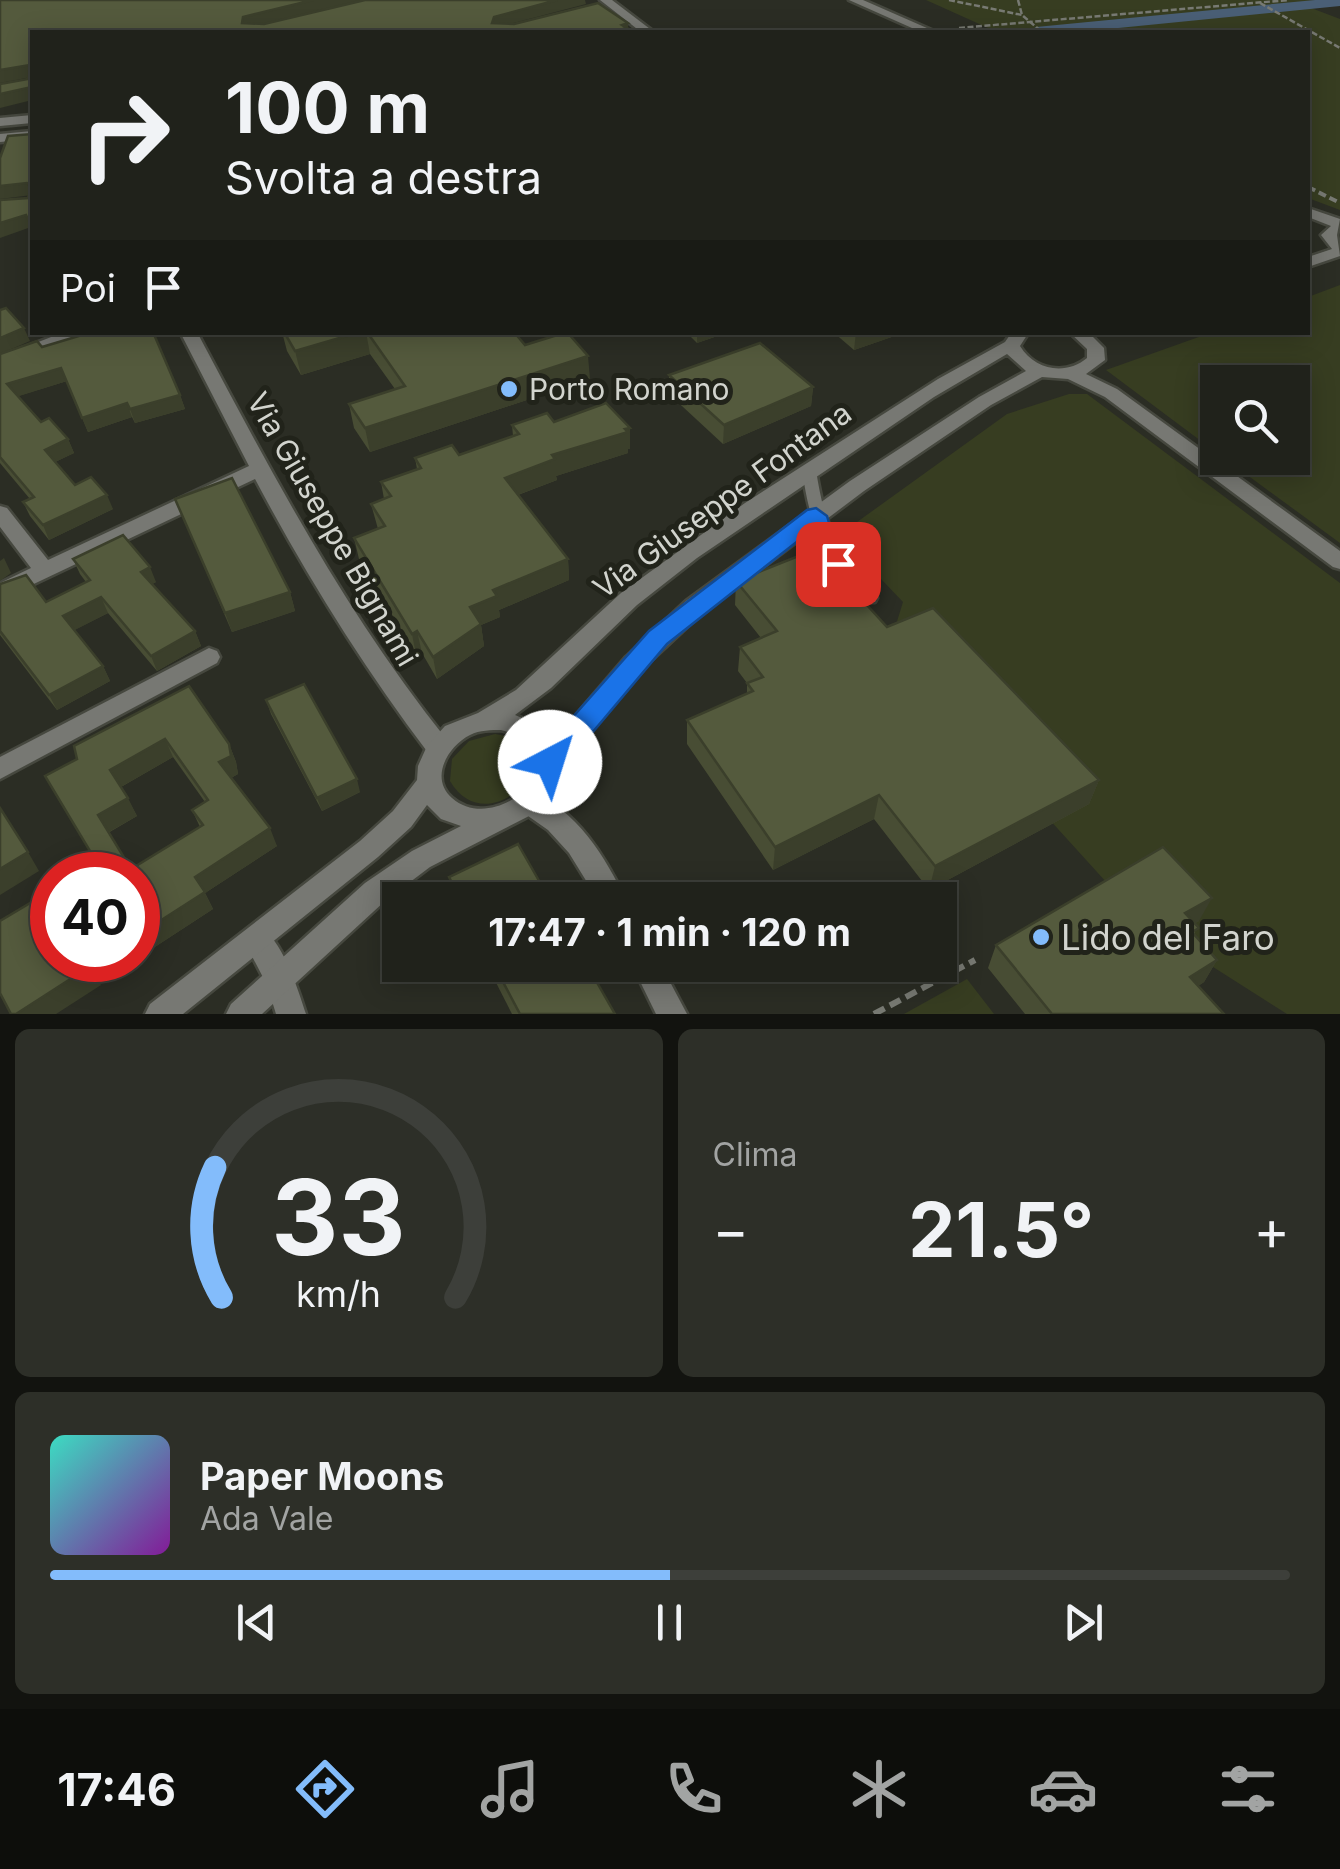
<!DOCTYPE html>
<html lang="it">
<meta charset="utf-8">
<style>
body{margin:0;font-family:Inter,sans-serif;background:#2d2f28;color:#f1f3f6;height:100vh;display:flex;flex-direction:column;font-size:38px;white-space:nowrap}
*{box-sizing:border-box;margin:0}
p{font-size:32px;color:#a2a4a3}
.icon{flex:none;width:55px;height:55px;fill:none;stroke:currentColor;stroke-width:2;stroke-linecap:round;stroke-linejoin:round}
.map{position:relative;height:1014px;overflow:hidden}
.sheet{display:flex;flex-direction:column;gap:15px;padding:15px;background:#12130f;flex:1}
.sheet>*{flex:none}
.guide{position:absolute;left:30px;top:30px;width:1280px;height:305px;border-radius:0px;box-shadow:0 5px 25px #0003,0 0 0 2px #3d3f3a;background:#20221b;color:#f1f3f6;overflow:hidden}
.tools{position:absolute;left:1200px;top:365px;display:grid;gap:20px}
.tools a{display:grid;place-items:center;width:110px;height:110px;border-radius:0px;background:#20221b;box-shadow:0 5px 25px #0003,0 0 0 2px #3d3f3a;font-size:50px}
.speed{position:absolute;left:30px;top:852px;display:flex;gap:20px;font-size:50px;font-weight:700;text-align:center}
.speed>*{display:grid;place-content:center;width:130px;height:130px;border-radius:50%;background:#20221b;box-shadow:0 5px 25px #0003,0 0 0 2px #3d3f3a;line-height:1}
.speed .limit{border:15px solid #d22;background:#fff;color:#111}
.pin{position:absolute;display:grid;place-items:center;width:85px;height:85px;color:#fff;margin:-42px;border-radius:20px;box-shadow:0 5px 15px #0006}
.me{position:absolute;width:110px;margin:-55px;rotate:40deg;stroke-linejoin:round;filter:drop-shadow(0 0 8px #0008)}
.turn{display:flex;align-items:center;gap:35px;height:210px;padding:0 30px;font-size:45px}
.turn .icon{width:130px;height:130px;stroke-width:2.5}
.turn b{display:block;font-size:70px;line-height:85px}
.then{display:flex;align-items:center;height:95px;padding:0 30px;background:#0003;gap:20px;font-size:38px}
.big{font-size:75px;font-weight:700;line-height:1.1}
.sheet .card{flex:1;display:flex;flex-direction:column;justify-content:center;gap:15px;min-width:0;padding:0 35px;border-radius:15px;background:#2d2f28}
.sheet .dial{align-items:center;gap:0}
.dial svg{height:260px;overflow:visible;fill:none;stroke:#3d3f3a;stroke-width:7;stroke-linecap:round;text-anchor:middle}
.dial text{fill:#f1f3f6;stroke:none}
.song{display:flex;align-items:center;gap:30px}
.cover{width:120px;height:120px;border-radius:15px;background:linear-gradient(135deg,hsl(170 70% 55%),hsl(290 70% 35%))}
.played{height:10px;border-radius:5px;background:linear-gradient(90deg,#83bcfb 50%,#3d3f3a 50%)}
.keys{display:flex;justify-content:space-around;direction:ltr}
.heat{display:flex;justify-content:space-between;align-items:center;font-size:55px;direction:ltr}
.sheet .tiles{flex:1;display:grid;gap:15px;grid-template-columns:1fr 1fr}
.card:last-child{grid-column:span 2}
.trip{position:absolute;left:382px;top:882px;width:575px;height:100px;border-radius:0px;background:#20221b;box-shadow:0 5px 25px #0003,0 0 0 2px #3d3f3a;font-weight:700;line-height:100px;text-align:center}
.menu{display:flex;height:160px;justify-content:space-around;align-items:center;background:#0d0e0b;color:#a2a4a3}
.menu .icon{width:70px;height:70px}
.menu .on{color:#83bcfb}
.menu b{font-size:45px;color:#f1f3f6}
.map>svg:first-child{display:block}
</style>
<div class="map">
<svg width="1340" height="1014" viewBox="0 0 1340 1014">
<rect width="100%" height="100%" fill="#2b2d24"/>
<g fill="#373d21">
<path d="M 926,0 L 1322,0 L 1298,3 L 1340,19 L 1340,210 L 1308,198 L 1308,32 L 997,32 Z"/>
<path d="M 1340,285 L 1340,543 L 1224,458 L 1292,458 L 1292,382 L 1218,382 L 1217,453 L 1106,370 L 1210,333 L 1308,332 L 1308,297 Z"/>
<path d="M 1069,394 L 1087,394 L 1340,583 L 1340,1014 L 1287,1014 L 1199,958 L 1107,883 L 890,644 L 903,602 L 839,535 L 1007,414 Z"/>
<path d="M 495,734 C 583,747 489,848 450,781 L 452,759 L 469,741 Z"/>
<path d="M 967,979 L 994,1014 L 904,1014 Z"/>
</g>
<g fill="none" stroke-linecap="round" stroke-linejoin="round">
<path fill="#4a5f76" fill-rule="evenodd" d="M 1315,0 L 1340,0 L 1340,6 L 1078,32 L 1028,32 L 1036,27 Z"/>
<defs>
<path id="service" d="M 809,465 L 816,470 C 825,528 836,550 875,594 L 877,598 L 875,602 L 863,602 C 823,556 811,531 802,470 Z"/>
<g id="minor">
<path d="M 64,332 L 89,332 L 0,368 L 0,357 Z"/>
<path d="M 180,332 L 197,332 C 272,474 346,614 447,740 L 450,747 L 447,754 L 438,757 L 429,754 C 363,667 306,575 255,479 L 0,600 L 0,583 L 31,568 L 0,527 L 0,506 L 7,508 L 48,560 L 249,466 Z"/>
<path d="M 209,648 L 217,651 L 220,657 L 217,663 L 0,779 L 0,757 Z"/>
<path d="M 530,792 C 576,808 606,858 626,900 L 598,900 L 569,853 L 548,830 L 521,811 L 517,803 L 521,795 Z"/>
<path d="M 257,926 C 282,936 298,990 306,1014 L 276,1014 L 267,985 L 243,939 L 247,930 Z"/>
<path d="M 632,965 L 661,965 L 687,1014 L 656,1014 Z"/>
</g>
<g id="tertiary">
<path d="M 600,0 L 612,0 L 654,32 L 641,32 Z"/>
<path d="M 849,0 L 863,0 L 936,32 L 921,32 Z"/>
<path d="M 32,115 L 32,123 L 0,126 L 0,118 Z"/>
<path d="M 32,131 L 32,139 L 0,142 L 0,134 Z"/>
<path d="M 1308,208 L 1340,219 L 1337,235 L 1340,256 L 1308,267 L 1308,257 L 1332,249 L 1321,235 L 1331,226 L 1308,217 Z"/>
<path d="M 1012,332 L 1029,332 L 1020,346 C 1035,370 1065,376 1087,358 L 1087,349 L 1069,332 L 1088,332 L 1104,348 L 1105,360 L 1086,374 L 1117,389 L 1340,551 L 1340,569 L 1333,567 L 1105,397 L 1068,379 L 1042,377 L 991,405 L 864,491 L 702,613 L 642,669 L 561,768 L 549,798 L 533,814 L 430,867 L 385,901 L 262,1014 L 226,1014 L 231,1004 L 365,883 L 412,851 L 461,826 L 441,819 L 427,805 L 411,827 L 378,857 L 183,1014 L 145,1014 L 150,1004 L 360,841 L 393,811 L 417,780 L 418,766 L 427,746 L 445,726 L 478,713 L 516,690 L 621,593 L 745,503 L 938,379 L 1005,342 ZM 1007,354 L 1026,371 L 979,397 L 850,481 L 686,601 L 626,657 L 554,741 L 541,726 L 515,715 L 551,688 L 637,605 L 697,558 L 934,397 ZM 501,730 C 508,732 516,735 522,739 C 569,771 493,834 452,798 C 429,778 448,746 470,735 C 480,730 491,730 501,730 Z"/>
</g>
</defs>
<use href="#service" stroke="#46483f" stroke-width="5"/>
<use href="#minor" stroke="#46483f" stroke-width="5"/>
<use href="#tertiary" stroke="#46483f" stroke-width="5"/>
<g stroke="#787a73" stroke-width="2.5" stroke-dasharray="6 2.5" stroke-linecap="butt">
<path d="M 949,0 L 1022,15"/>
<path d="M 1018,0 L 1022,15 L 1042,32"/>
<path d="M 1260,3 L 1340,48"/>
<path d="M 959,28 L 1289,0"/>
</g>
<path stroke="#787a73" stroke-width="4" stroke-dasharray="8 4" stroke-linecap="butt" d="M 1308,187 L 1340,203"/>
<path stroke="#787a73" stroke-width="6" stroke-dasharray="12 6" stroke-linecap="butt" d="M 874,1014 L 975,960"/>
<use href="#service" fill="#777873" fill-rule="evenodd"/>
<use href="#minor" fill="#777873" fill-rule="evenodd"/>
<use href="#tertiary" fill="#777873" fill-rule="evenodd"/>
</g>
<g fill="#484d34" fill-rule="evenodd">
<path d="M 282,332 L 514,332 L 525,345 L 590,379 L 370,452 L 354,428 L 349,404 L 395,389 L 370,354 L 301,375 L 287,351 Z"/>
<path d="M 686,332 L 729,332 L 697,343 Z"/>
<path d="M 833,332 L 906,332 L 854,350 Z"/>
<path d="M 42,347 L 180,395 L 185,409 L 135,423 L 132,417 L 88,432 L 67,381 L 18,396 L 41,422 L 68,439 L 74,453 L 55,462 L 75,485 L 113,509 L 49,540 L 30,516 L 23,502 L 30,499 L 0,463 L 0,354 Z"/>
<path d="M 669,375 L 813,387 L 811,406 L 723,444 L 669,394 Z"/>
<path d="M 554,422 L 630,449 L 628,449 L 628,453 L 556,476 L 557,480 L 518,495 L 568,559 L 569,580 L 499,610 L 500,617 L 481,625 L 484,646 L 437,679 L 422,653 L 416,655 L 359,559 L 354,538 L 378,529 L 371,504 L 384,499 L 381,482 L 417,469 L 415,458 L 459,455 L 513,436 L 512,425 Z"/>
<path d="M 175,499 L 290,592 L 295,611 L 232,632 Z"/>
<path d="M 73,559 L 156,582 L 152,584 L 195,631 L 201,646 L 157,671 L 108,613 L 74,630 L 103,666 L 110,681 L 57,710 L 0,635 L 0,584 L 46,602 L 86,582 L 80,574 Z"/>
<path d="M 736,581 L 887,627 L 1099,780 L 1089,804 L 929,890 L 874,819 L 773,870 L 687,744 L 687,720 L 747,694 L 747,683 L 738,671 L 740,647 L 761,638 L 735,605 Z"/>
<path d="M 189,686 L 229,744 L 236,762 L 238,774 L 231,778 L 277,846 L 205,893 L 213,909 L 141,956 L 138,950 L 138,875 L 89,851 L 77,759 ZM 173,757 L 205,802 L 192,810 L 200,827 L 131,869 L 108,833 L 137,816 L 121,787 Z"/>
<path d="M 266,700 L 360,792 L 322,811 L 271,714 Z"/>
<path d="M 449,877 L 550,900 L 454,900 Z"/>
<path d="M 1199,921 L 1195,923 L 1195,935 L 1217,960 L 1204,982 L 1198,986 L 1224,1014 L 1025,1014 L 988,968 L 996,945 Z"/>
<path d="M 487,965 L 587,965 L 615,1014 L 512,1014 Z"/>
</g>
<g fill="#3b3f2b">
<path d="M 313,0 L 363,0 L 245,32 L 242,23 L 243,17 Z"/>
<path d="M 557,0 L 585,0 L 586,4 L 495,28 L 492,23 L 494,17 Z"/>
<path d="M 628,23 L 628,32 L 611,32 L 622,25 Z"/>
<path d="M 30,65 L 32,77 L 0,83 L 0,70 Z"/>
<path d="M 32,87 L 32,100 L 0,108 L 0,94 Z"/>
<path d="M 27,183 L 32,195 L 0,199 L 0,186 Z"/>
<path d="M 26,215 L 31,227 L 0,238 L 0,223 Z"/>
<path d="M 24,328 L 30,341 L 0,354 L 0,338 Z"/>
<path d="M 360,332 L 366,332 L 370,354 L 301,375 L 295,351 Z"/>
<path d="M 697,332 L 729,332 L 697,343 Z"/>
<path d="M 856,332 L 906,332 L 854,350 Z"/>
<path d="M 588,356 L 590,379 L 370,452 L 365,428 Z"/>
<path d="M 61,368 L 67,381 L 13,398 L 7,384 Z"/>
<path d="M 813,387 L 811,406 L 723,444 L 724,425 Z"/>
<path d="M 180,395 L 185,409 L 135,423 L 130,409 Z"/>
<path d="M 127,403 L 132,417 L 88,432 L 82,418 Z"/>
<path d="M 630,428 L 630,449 L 628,449 L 628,453 L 556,476 L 557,480 L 507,499 L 505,478 L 552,455 Z"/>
<path d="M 68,439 L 74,453 L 51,464 L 45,450 Z"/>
<path d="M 107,495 L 113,509 L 49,540 L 43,525 Z"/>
<path d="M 4,558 L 11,573 L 0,581 L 0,561 Z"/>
<path d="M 568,559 L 569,580 L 499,610 L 500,617 L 481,625 L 484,646 L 437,679 L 433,657 L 470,607 L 493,590 Z"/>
<path d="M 150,567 L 156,582 L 147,587 L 141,572 Z"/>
<path d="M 290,592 L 295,611 L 232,632 L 225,613 Z"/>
<path d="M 101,597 L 108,613 L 71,632 L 63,616 Z"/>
<path d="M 195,631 L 201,646 L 157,671 L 151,656 Z"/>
<path d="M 417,631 L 422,653 L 416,655 L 412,634 Z"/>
<path d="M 103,666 L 110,681 L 57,710 L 49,695 Z"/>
<path d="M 165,739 L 173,757 L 119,788 L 110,770 Z"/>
<path d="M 229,744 L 236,762 L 238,774 L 227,780 L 219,762 Z"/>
<path d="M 357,779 L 360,792 L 322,811 L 317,798 Z"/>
<path d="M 1099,780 L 1089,804 L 929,890 L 935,866 Z"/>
<path d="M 879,795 L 874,819 L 773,870 L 775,847 Z"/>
<path d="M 128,798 L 137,816 L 107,833 L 98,815 Z"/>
<path d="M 270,828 L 277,846 L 205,893 L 213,909 L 141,956 L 138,949 L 138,935 L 195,877 Z"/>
<path d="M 28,852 L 39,871 L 0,895 L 0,869 Z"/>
<path d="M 1212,898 L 1199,921 L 1173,936 L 1185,913 Z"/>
<path d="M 85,960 L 101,985 L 56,1014 L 16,1014 Z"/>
<path d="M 1217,960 L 1204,982 L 1177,1000 L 1190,977 Z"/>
</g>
<g fill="#545a3d" stroke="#3b3f2b" stroke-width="2.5" fill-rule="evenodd">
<path d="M 0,0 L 313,0 L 243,17 L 242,23 L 264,24 L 365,0 L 557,0 L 494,17 L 492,23 L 514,24 L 598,3 L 628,23 L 622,25 L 627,28 L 611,32 L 32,32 L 32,87 L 0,94 L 0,84 L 28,79 L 30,65 L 0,70 Z"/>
<path d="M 32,134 L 32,227 L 26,215 L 0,223 L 0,200 L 28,198 L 31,186 L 27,183 L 0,186 L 0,158 L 8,136 Z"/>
<path d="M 6,308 L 24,328 L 0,338 L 0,310 Z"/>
<path d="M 92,332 L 153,332 L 180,395 L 130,409 L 127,403 L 82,418 L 61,368 L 7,384 L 41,422 L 49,418 L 68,439 L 45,450 L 75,485 L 91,477 L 107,495 L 43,525 L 23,502 L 34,497 L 0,457 L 0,354 L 37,341 L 42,347 Z"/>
<path d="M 284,332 L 360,332 L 295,351 Z"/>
<path d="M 367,332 L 514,332 L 525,345 L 567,332 L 588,356 L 365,428 L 349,404 L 405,386 Z"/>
<path d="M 760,343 L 813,387 L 724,425 L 669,375 Z"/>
<path d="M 606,403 L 630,428 L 625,429 L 628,432 L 552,455 L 555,459 L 505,478 L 568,559 L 493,590 L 497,596 L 470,607 L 481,624 L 433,657 L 417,631 L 412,634 L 354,538 L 385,526 L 371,504 L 391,496 L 381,482 L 421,468 L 415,458 L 452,445 L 459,455 L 519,434 L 512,425 L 547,413 L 554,422 Z"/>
<path d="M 232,478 L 290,592 L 225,613 L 175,499 Z"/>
<path d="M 123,535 L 150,567 L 141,572 L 195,631 L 151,656 L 101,597 L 63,616 L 103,666 L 49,695 L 0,631 L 0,584 L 26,575 L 46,602 L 90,580 L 73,559 Z"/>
<path d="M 816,549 L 887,627 L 933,608 L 1099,780 L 935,866 L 879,795 L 775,847 L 687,720 L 753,691 L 747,683 L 763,677 L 740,647 L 777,631 L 736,581 Z"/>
<path d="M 304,684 L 357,779 L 317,798 L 266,700 Z"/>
<path d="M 189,686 L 229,744 L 231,756 L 219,762 L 270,828 L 195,877 L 205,892 L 138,935 L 138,875 L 79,875 L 71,862 L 90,851 L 45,776 L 77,759 L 74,746 ZM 165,739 L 208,800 L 192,810 L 203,825 L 131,869 L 98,815 L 128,798 L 110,770 Z"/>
<path d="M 0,808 L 28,852 L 0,869 Z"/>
<path d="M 518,844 L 550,900 L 461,900 L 449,877 Z"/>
<path d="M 1163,847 L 1212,898 L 1185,913 L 1199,928 L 1192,932 L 1217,960 L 1190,977 L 1224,1014 L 1052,1014 L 996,945 Z"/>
<path d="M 47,893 L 52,903 L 52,960 L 85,960 L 89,967 L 16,1014 L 11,1014 L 0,993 L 0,921 Z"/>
<path d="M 494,965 L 587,965 L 615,1014 L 520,1014 Z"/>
</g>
<path fill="#1a73e8" stroke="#114b97" stroke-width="2.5" d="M 816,508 L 827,516 L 832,533 L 850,564 L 846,569 L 830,569 L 808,533 L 667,644 L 560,771 L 550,774 L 540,771 L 536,762 L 540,754 L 649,631 L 807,510 Z"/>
<g fill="#83bcfb" stroke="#21231a" stroke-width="4">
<circle cx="509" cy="389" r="10"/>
<circle cx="1041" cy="937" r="10"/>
</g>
<g text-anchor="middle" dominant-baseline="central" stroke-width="10" stroke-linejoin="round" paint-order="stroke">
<g font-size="30" fill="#d2d4ce" stroke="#21231a" text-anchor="start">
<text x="529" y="389">Porto Romano</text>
</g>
<g font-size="30" fill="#d2d4ce" stroke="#21231a">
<text transform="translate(722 500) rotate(-36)">Via Giuseppe Fontana</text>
<text transform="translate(333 529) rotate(60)">Via Giuseppe Bignami</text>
</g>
<g font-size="35" fill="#d2d4ce" stroke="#21231a" text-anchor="start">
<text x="1061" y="937">Lido del Faro</text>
</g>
</g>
</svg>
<div class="tools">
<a><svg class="icon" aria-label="search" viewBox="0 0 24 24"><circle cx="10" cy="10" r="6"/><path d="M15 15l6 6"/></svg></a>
</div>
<div class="speed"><div class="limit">40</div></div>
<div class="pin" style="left:838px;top:564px;background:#d93025"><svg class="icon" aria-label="arrive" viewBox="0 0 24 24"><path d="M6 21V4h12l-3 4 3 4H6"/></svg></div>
<svg class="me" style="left:550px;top:762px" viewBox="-20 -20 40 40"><circle r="19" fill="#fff"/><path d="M0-13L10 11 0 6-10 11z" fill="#1a73e8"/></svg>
<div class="trip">17:47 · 1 min · 120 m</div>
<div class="guide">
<div class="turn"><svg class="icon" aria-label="right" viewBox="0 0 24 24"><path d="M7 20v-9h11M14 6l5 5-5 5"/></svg><div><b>100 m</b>Svolta a destra</div></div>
<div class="then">Poi<svg class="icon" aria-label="arrive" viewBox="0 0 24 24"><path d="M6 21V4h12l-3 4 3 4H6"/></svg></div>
</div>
</div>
<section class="sheet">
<div class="tiles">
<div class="card dial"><svg viewBox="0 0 100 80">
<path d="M14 69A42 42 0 1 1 86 69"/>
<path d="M14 69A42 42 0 0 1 12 29" stroke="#83bcfb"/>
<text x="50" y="56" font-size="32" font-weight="700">33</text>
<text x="50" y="72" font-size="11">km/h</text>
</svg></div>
<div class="card"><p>Clima</p>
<div class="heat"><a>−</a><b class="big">21.5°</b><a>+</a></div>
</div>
<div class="card">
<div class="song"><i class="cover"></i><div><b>Paper Moons</b><p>Ada Vale</p></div></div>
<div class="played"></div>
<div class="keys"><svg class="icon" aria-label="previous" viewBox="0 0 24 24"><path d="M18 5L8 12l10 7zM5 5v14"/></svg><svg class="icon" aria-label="pause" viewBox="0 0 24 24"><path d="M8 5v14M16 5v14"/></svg><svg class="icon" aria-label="next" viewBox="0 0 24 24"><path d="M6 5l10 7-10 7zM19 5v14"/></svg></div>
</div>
</div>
</section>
<nav class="menu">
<b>17:46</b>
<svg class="icon on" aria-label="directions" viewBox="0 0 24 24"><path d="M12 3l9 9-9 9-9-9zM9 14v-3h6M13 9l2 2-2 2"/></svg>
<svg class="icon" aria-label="music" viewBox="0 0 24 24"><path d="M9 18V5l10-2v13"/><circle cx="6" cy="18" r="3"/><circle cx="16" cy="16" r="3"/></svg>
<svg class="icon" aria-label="phone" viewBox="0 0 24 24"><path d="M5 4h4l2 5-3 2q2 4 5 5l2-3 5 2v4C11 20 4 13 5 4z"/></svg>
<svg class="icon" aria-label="climate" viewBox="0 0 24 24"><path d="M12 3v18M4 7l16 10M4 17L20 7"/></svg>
<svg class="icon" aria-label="car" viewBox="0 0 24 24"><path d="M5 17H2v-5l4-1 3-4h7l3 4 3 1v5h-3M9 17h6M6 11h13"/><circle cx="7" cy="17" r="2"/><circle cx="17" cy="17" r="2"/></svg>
<svg class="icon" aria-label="filters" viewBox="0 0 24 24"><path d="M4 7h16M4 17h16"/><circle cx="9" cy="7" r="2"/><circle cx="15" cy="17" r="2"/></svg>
</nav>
